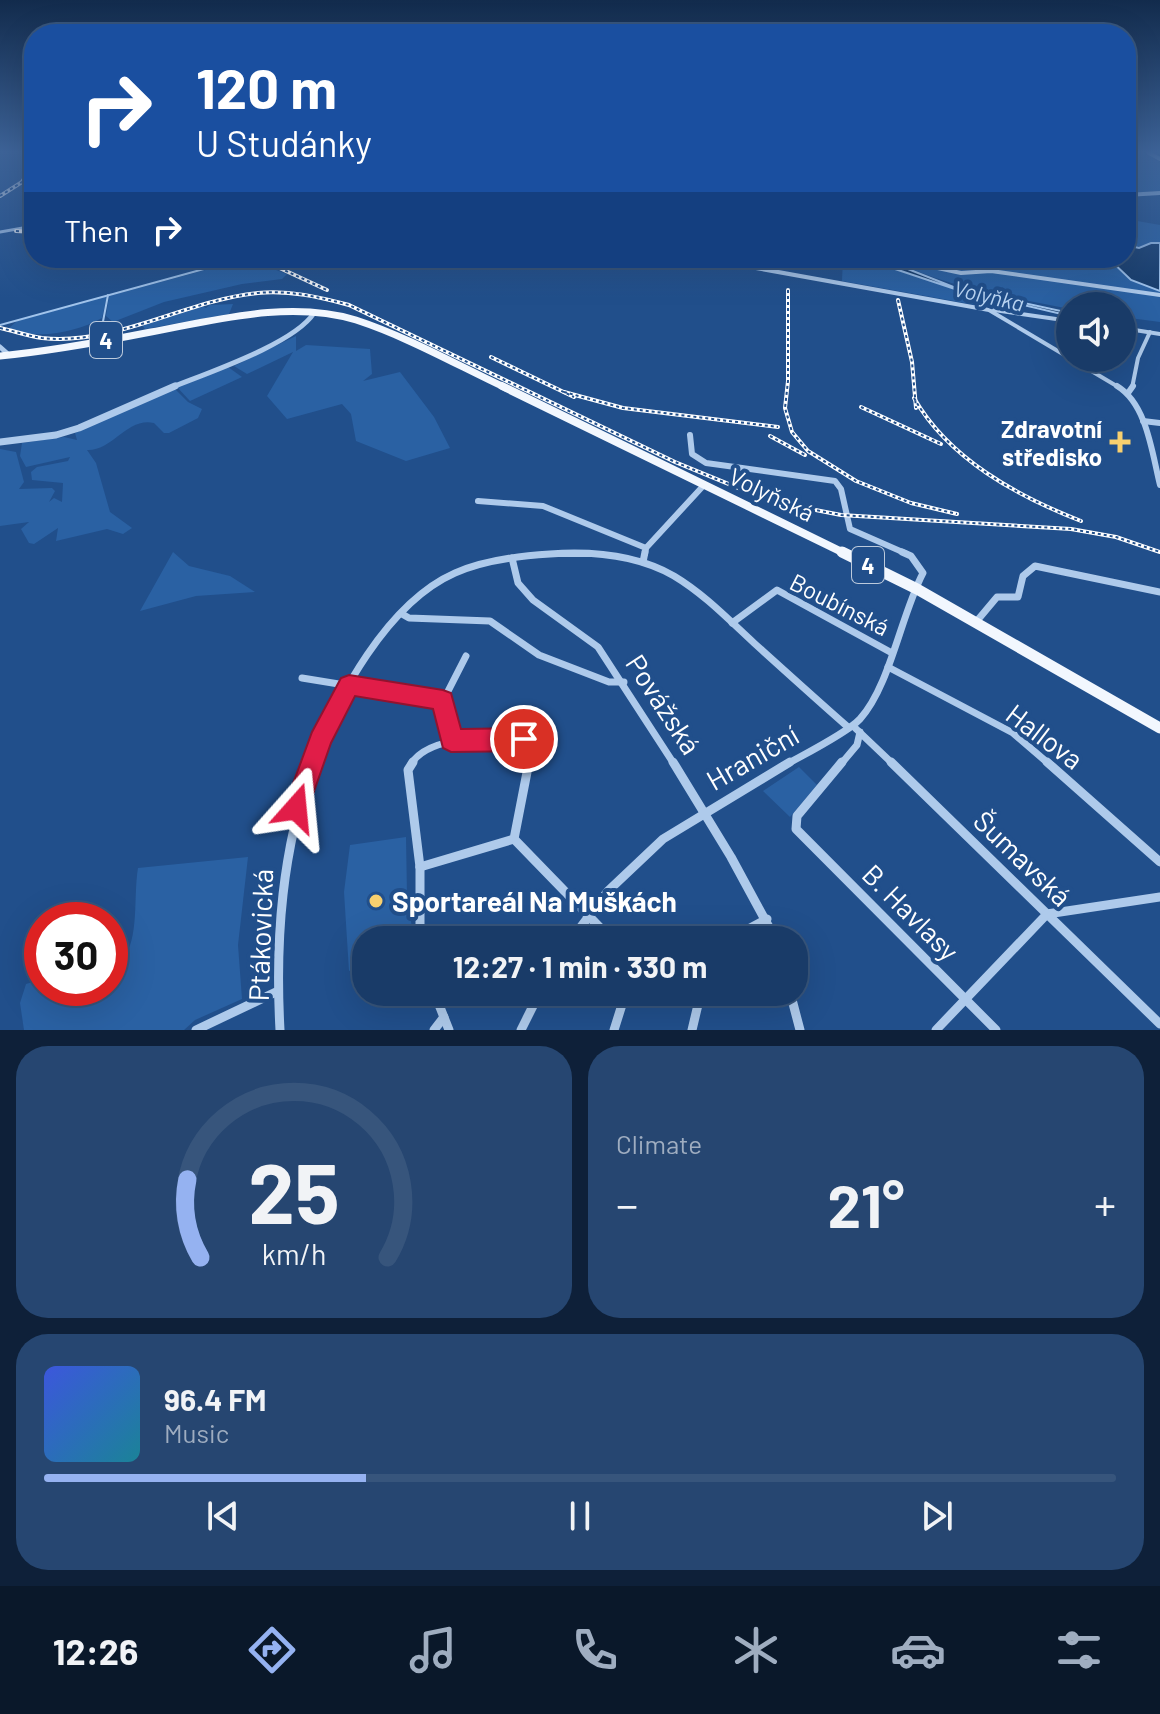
<!DOCTYPE html>
<meta charset="utf-8">
<style>
body{margin:0;font-family:Barlow,sans-serif;background:#264671;color:#f1f3f6;height:100vh;display:flex;flex-direction:column;font-size:30px;white-space:nowrap}
*{box-sizing:border-box;margin:0}
p{font-size:26px;color:#9fadc0}
.icon{flex:none;width:44px;height:44px;fill:none;stroke:currentColor;stroke-width:2;stroke-linecap:round;stroke-linejoin:round}
.map{position:relative;height:1030px;overflow:hidden}
.panel{display:flex;flex-direction:column;gap:16px;padding:16px;background:#0e2039;flex:1}
.panel>*{flex:none}
.guide{position:absolute;left:24px;top:24px;width:1112px;height:244px;border-radius:32px;box-shadow:0 8px 32px #0002,0 0 0 2px #37557c;background:#1a4fa0;color:#fff;overflow:hidden}
.tools{position:absolute;left:1056px;top:292px;display:grid;gap:16px}
.tools a{display:grid;place-items:center;width:80px;height:80px;border-radius:50%;background:#193b68;box-shadow:0 8px 32px #0002,0 0 0 2px #37557c;font-size:40px}
.speed{position:absolute;left:24px;top:902px;display:flex;gap:16px;font-size:40px;font-weight:700;text-align:center}
.speed>*{display:grid;place-content:center;width:104px;height:104px;border-radius:50%;background:#193b68;box-shadow:0 8px 32px #0002,0 0 0 2px #37557c;line-height:1}
.speed .limit{border:12px solid #d22;background:#fff;color:#111}
.pin{position:absolute;display:grid;place-items:center;width:68px;height:68px;color:#fff;margin:-34px;border:4px solid #fff;border-radius:50%;box-shadow:0 2px 8px #0007}
.me{position:absolute;width:88px;margin:-44px;rotate:18deg;stroke-linejoin:round;filter:drop-shadow(0 0 6px #0008)}
.turn{display:flex;align-items:center;gap:28px;height:168px;padding:0 40px;font-size:36px}
.turn .icon{width:104px;height:104px;stroke-width:2.5}
.turn b{display:block;font-size:56px;line-height:68px}
.then{display:flex;align-items:center;height:76px;padding:0 40px;background:#0003;gap:16px;font-size:30px}
.big{font-size:60px;font-weight:700;line-height:1.1}
.panel .widget{flex:1;display:flex;flex-direction:column;justify-content:center;gap:12px;min-width:0;padding:0 28px;border-radius:32px;background:#264671}
.panel .dial{align-items:center;gap:0}
.dial svg{height:208px;overflow:visible;fill:none;stroke:#37557c;stroke-width:7;stroke-linecap:round;text-anchor:middle}
.dial text{fill:#f1f3f6;stroke:none}
.song{display:flex;align-items:center;gap:24px}
.cover{width:96px;height:96px;border-radius:12px;background:linear-gradient(135deg,hsl(230 70% 55%),hsl(190 70% 35%))}
.played{height:8px;border-radius:4px;background:linear-gradient(90deg,#95b2f1 30%,#37557c 30%)}
.keys{display:flex;justify-content:space-around;direction:ltr}
.heat{display:flex;justify-content:space-between;align-items:center;font-size:44px;direction:ltr}
.panel .tiles{flex:1;display:grid;gap:16px;grid-template-columns:1fr 1fr}
.widget:last-child{grid-column:span 2}
.trip{position:absolute;left:352px;top:926px;width:456px;height:80px;border-radius:32px;background:#193b68;box-shadow:0 8px 32px #0002,0 0 0 2px #37557c;font-weight:700;line-height:80px;text-align:center}
.dock{display:flex;height:128px;justify-content:space-around;align-items:center;background:#0a182a;color:#9fadc0}
.dock .icon{width:56px;height:56px}
.dock .on{color:#95b2f1}
.dock b{font-size:36px;color:#f1f3f6}
.map>svg:first-child{display:block}
</style>
<div class="map">
<svg width="1160" height="1030" viewBox="0 0 1160 1030">
<rect width="100%" height="100%" fill="#214f8b"/>
<g fill="#2a61a3">
<path d="M 1126,153 L 1143,153 L 1160,162 L 1160,191 L 1126,193 L 1126,188 L 1138,187 L 1126,178 Z"/>
<path d="M 1126,219 L 1160,225 L 1160,243 C 1147,242 1140,250 1126,245 Z"/>
<path d="M 843,258 L 857,258 L 984,298 L 993,308 L 842,281 Z"/>
<path d="M 888,258 L 1108,258 L 1131,280 L 1160,291 L 1160,322 L 1122,317 L 1122,306 L 1070,306 L 1070,309 C 1009,297 944,287 888,258 Z"/>
<path d="M 246,259 L 287,274 L 282,279 L 242,284 L 164,302 L 113,322 L 106,316 L 109,296 Z"/>
<path d="M 107,296 L 102,318 C 77,332 36,341 9,328 L 17,321 Z"/>
<path d="M 233,304 L 229,314 L 145,329 L 142,325 L 200,305 L 206,308 L 210,305 Z"/>
<path d="M 296,336 L 296,351 L 306,345 L 370,349 L 372,374 L 363,381 L 400,372 L 434,417 L 450,448 L 406,461 L 356,441 L 351,414 L 342,404 L 287,419 L 267,396 L 293,352 L 247,374 L 234,366 Z"/>
<path d="M 228,367 L 242,377 L 190,401 L 177,387 Z"/>
<path d="M 174,388 L 188,402 L 202,409 L 198,418 L 169,433 L 164,433 L 154,423 C 127,417 113,451 87,450 L 96,463 L 110,512 L 132,528 L 123,534 L 107,529 L 56,541 L 58,528 L 34,544 L 29,543 L 21,529 L 29,522 L 0,526 L 0,449 L 16,452 L 24,482 L 19,489 L 52,488 L 55,491 L 49,502 L 54,498 L 62,502 L 63,483 L 32,480 L 31,472 L 37,467 L 68,461 L 70,457 L 26,467 L 20,456 L 22,443 L 64,437 L 77,440 L 75,433 Z"/>
<path d="M 173,552 L 189,566 L 230,576 L 255,592 L 196,596 L 140,611 Z"/>
<path d="M 799,767 L 817,785 L 790,817 L 763,791 Z"/>
<path d="M 406,837 L 407,896 L 412,928 L 405,930 L 401,940 L 366,940 L 366,964 L 349,971 L 344,892 L 350,845 Z"/>
<path d="M 248,857 L 238,945 L 242,999 L 195,1020 L 184,1030 L 24,1030 L 20,1003 L 26,984 L 42,979 L 42,988 L 110,988 L 110,965 L 122,962 C 140,937 133,898 138,868 Z"/>
</g>
<g fill="#163b6a" stroke="#a1c4ec" stroke-width="2">
<path d="M 1151,243 L 1160,243 L 1160,291 L 1131,280 L 1108,258 L 1126,258 L 1126,245 L 1139,248 Z"/>
<path d="M 862,258 L 880,261 L 874,258 L 880,258 L 956,288 L 1070,313 L 1070,316 L 955,289 Z"/>
</g>
<g fill="none" stroke-linecap="round" stroke-linejoin="round">
<g stroke="#a1c4ec" stroke-width="2">
<path d="M 0,325 L 244,258"/>
<path d="M 101,332 L 108,295"/>
</g>
<path stroke="#aecaeb" stroke-width="3" d="M 0,232 L 34,226"/>
<g stroke="#aecaeb" stroke-width="4">
<path d="M 700,258 L 989,310 L 1120,388"/>
<path d="M 891,258 L 961,273 L 991,271 L 1160,295"/>
<path d="M 994,310 L 1070,321"/>
<path d="M 1122,328 L 1160,334"/>
<path d="M 1132,388 L 1138,358 L 1150,332"/>
</g>
<g stroke="#aecaeb" stroke-width="6">
<path d="M 1117,386 C 1147,404 1152,453 1160,485"/>
<path d="M 1128,393 L 1133,386"/>
<path d="M 1143,421 L 1160,423"/>
<path d="M 690,435 L 692,454 L 706,463 L 835,481 L 841,489 L 850,529 L 907,554"/>
<path d="M 478,501 L 543,506 L 646,548"/>
<path d="M 543,554 L 602,554"/>
<path d="M 645,554 L 646,548 L 704,485"/>
</g>
<g stroke="#aecaeb" stroke-width="7">
<path d="M 512,558 L 518,583 L 533,600 L 598,647 L 674,764"/>
<path d="M 643,562 L 645,552"/>
<path d="M 402,614 L 409,618 L 490,621 L 539,655 L 609,682 L 624,682"/>
<path d="M 976,622 L 997,597 L 1018,597 L 1023,576 L 1035,566 L 1160,592"/>
<path d="M 732,623 L 777,590 L 892,653"/>
<path d="M 888,667 L 1013,733 L 1049,764"/>
<path d="M 302,678 L 443,701"/>
<path d="M 853,726 L 893,764"/>
<path d="M 451,740 L 443,701 L 466,656"/>
<path d="M 312,764 C 336,698 387,603 455,573 C 484,560 518,556 550,554 C 592,551 637,555 674,576 C 704,594 728,619 754,643 C 785,671 817,700 849,728"/>
<path d="M 411,764 C 430,734 497,736 528,741 L 532,749 L 529,764"/>
<path d="M 787,764 C 805,754 847,733 860,719 C 890,686 901,615 923,573 L 911,556 L 902,552"/>
<path d="M 841,764 L 857,745 L 860,732"/>
</g>
<g stroke="#aecaeb" stroke-width="9">
<path d="M 413,762 L 408,770 L 420,867"/>
<path d="M 673,762 L 731,857 L 776,940"/>
<path d="M 842,762 L 797,816 L 796,829 L 996,1030"/>
<path d="M 891,762 L 1160,1024"/>
<path d="M 1047,762 L 1160,862"/>
<path d="M 514,839 L 612,940"/>
<path d="M 420,867 L 420,940"/>
<path d="M 420,867 L 514,839 L 529,762"/>
<path d="M 571,940 L 608,891 L 663,839 L 790,762"/>
<path d="M 728,940 L 767,919"/>
<path d="M 434,992 L 449,1030"/>
<path d="M 790,992 L 800,1030"/>
<path d="M 196,1030 L 278,991"/>
<path d="M 280,1030 C 275,938 282,850 313,762"/>
<path d="M 434,1030 L 444,1017"/>
<path d="M 521,1030 L 540,992"/>
<path d="M 614,1030 L 626,992"/>
<path d="M 692,1030 L 701,992"/>
<path d="M 936,1030 L 1047,914 L 1160,897"/>
</g>
<g stroke="#aecaeb" stroke-width="4">
<path d="M 1149,153 L 1160,159"/>
<path d="M 1126,195 L 1160,193"/>
</g>
<g stroke="#aecaeb" stroke-width="5">
<path d="M 0,347 L 9,355"/>
<path d="M 170,388 C 207,373 294,344 314,313"/>
</g>
<path stroke="#aecaeb" stroke-width="7" d="M 0,442 L 56,435 L 79,428 L 175,386"/>
<path stroke="#f2f7fe" stroke-width="7" d="M 0,356 C 51,351 100,342 151,332 C 216,320 290,300 356,320 C 408,337 457,365 506,388"/>
<path stroke="#f2f7fe" stroke-width="8" d="M 502,386 L 846,554"/>
<path stroke="#f2f7fe" stroke-width="11" d="M 842,552 L 917,589 L 1160,728"/>
<defs>
<g id="rail">
<path d="M 0,196 L 22,182 L 33,164 L 28,153"/>
<path d="M 16,231 L 34,232"/>
<path d="M 258,258 L 327,290"/>
<path d="M 788,290 L 788,381 L 785,408 L 792,432 L 808,451 L 856,481 L 911,503 L 957,514"/>
<path d="M 898,300 L 912,362 L 916,408"/>
<path d="M 0,328 C 14,331 28,336 42,338 C 116,346 186,300 258,293 C 290,290 319,297 349,305 L 675,462 L 770,501 L 841,515 L 1071,529 L 1116,537 L 1160,552"/>
<path d="M 491,357 L 574,397"/>
<path d="M 564,392 L 623,408 L 778,427"/>
<path d="M 914,398 C 949,459 1017,496 1081,521"/>
<path d="M 861,407 L 941,444"/>
<path d="M 770,436 L 805,455"/>
</g>
</defs>
<use href="#rail" stroke="#fff" stroke-width="4"/>
<use href="#rail" stroke="#214f8b" stroke-width="2" stroke-dasharray="3" stroke-linecap="butt"/>
</g>
<linearGradient id="sky" x2="0" y2="1"><stop stop-color="#122b4c"/><stop offset="0.51" stop-color="#3d6398"/><stop offset="1" stop-color="#3d6398" stop-opacity="0"/></linearGradient>
<rect width="1160" height="298" fill="url(#sky)"/>
<path fill="#e11d48" stroke="#92132f" stroke-width="2" d="M 349,675 L 443,690 L 451,693 L 461,729 L 524,728 L 533,731 L 536,739 L 533,747 L 524,751 L 451,752 L 443,748 L 433,709 L 355,696 L 331,743 L 305,817 L 296,820 L 287,817 L 284,808 L 312,732 L 341,678 Z"/>
<g fill="#f8d06f" stroke="#214f8b" stroke-width="3">
<path d="M1116 430h8v8h8v8h-8v8h-8v-8h-8v-8h8z"/>
<circle cx="376" cy="901" r="8"/>
</g>
<g text-anchor="middle" dominant-baseline="central" stroke-width="8" stroke-linejoin="round" paint-order="stroke">
<g font-size="22" font-style="italic" fill="#b9d4f2" stroke="#214f8b">
<text transform="translate(989 295) rotate(13)">Volyňka</text>
</g>
<g fill="#214f8b" stroke="#bccadc" stroke-width="2">
<rect x="90" y="322" width="32" height="36" rx="6"/>
<rect x="852" y="547" width="32" height="36" rx="6"/>
</g>
<g font-size="22" font-weight="bold" fill="#fff">
<text x="106" y="340">4</text>
<text x="868" y="565">4</text>
</g>
<g font-size="24" font-weight="bold" fill="#fff" stroke="#214f8b" text-anchor="end">
<text x="1102" y="428">Zdravotní<tspan x="1102" dy="28">středisko</tspan></text>
</g>
<g font-size="24" fill="#fff" stroke="#214f8b">
<text transform="translate(772 494) rotate(26)">Volyňská</text>
<text transform="translate(840 604) rotate(27)">Boubínská</text>
</g>
<g font-size="28" fill="#fff" stroke="#214f8b">
<text transform="translate(664 704) rotate(57)">Povážská</text>
<text transform="translate(1045 736) rotate(37)">Hallova</text>
<text transform="translate(752 757) rotate(-30)">Hraniční</text>
<text transform="translate(1023 858) rotate(44)">Šumavská</text>
<text transform="translate(911 912) rotate(45)">B. Havlasy</text>
<text transform="translate(260 935) rotate(-88)">Ptákovická</text>
</g>
<g font-size="28" font-weight="bold" fill="#fff" stroke="#214f8b" text-anchor="start">
<text x="392" y="901">Sportareál Na Muškách</text>
</g>
</g>
</svg>
<div class="tools">
<a><svg class="icon" aria-label="sound" viewBox="0 0 24 24"><path d="M4 9h4l5-4v14l-5-4H4zM17 9q2 3 0 6"/></svg></a>
</div>
<div class="speed"><div class="limit">30</div></div>
<div class="pin" style="left:524px;top:739px;background:#d93025"><svg class="icon" aria-label="arrive" viewBox="0 0 24 24"><path d="M6 21V4h12l-3 4 3 4H6"/></svg></div>
<svg class="me" style="left:296px;top:808px" viewBox="-20 -20 40 40"><path d="M0-17L14 15 0 8-14 15z" fill="#e11d48" stroke="#fff" stroke-width="4"/></svg>
<div class="trip">12:27 · 1 min · 330 m</div>
<div class="guide">
<div class="turn"><svg class="icon" aria-label="right" viewBox="0 0 24 24"><path d="M7 20v-9h11M14 6l5 5-5 5"/></svg><div><b>120 m</b>U Studánky</div></div>
<div class="then">Then<svg class="icon" aria-label="right" viewBox="0 0 24 24"><path d="M7 20v-9h11M14 6l5 5-5 5"/></svg></div>
</div>
</div>
<section class="panel">
<div class="tiles">
<div class="widget dial"><svg viewBox="0 0 100 80">
<path d="M14 69A42 42 0 1 1 86 69"/>
<path d="M14 69A42 42 0 0 1 9 39" stroke="#95b2f1"/>
<text x="50" y="56" font-size="32" font-weight="700">25</text>
<text x="50" y="72" font-size="11">km/h</text>
</svg></div>
<div class="widget"><p>Climate</p>
<div class="heat"><a>−</a><b class="big">21°</b><a>+</a></div>
</div>
<div class="widget">
<div class="song"><i class="cover"></i><div><b>96.4 FM</b><p>Music</p></div></div>
<div class="played"></div>
<div class="keys"><svg class="icon" aria-label="previous" viewBox="0 0 24 24"><path d="M18 5L8 12l10 7zM5 5v14"/></svg><svg class="icon" aria-label="pause" viewBox="0 0 24 24"><path d="M8 5v14M16 5v14"/></svg><svg class="icon" aria-label="next" viewBox="0 0 24 24"><path d="M6 5l10 7-10 7zM19 5v14"/></svg></div>
</div>
</div>
</section>
<nav class="dock">
<b>12:26</b>
<svg class="icon on" aria-label="directions" viewBox="0 0 24 24"><path d="M12 3l9 9-9 9-9-9zM9 14v-3h6M13 9l2 2-2 2"/></svg>
<svg class="icon" aria-label="music" viewBox="0 0 24 24"><path d="M9 18V5l10-2v13"/><circle cx="6" cy="18" r="3"/><circle cx="16" cy="16" r="3"/></svg>
<svg class="icon" aria-label="phone" viewBox="0 0 24 24"><path d="M5 4h4l2 5-3 2q2 4 5 5l2-3 5 2v4C11 20 4 13 5 4z"/></svg>
<svg class="icon" aria-label="climate" viewBox="0 0 24 24"><path d="M12 3v18M4 7l16 10M4 17L20 7"/></svg>
<svg class="icon" aria-label="car" viewBox="0 0 24 24"><path d="M5 17H2v-5l4-1 3-4h7l3 4 3 1v5h-3M9 17h6M6 11h13"/><circle cx="7" cy="17" r="2"/><circle cx="17" cy="17" r="2"/></svg>
<svg class="icon" aria-label="filters" viewBox="0 0 24 24"><path d="M4 7h16M4 17h16"/><circle cx="9" cy="7" r="2"/><circle cx="15" cy="17" r="2"/></svg>
</nav>
